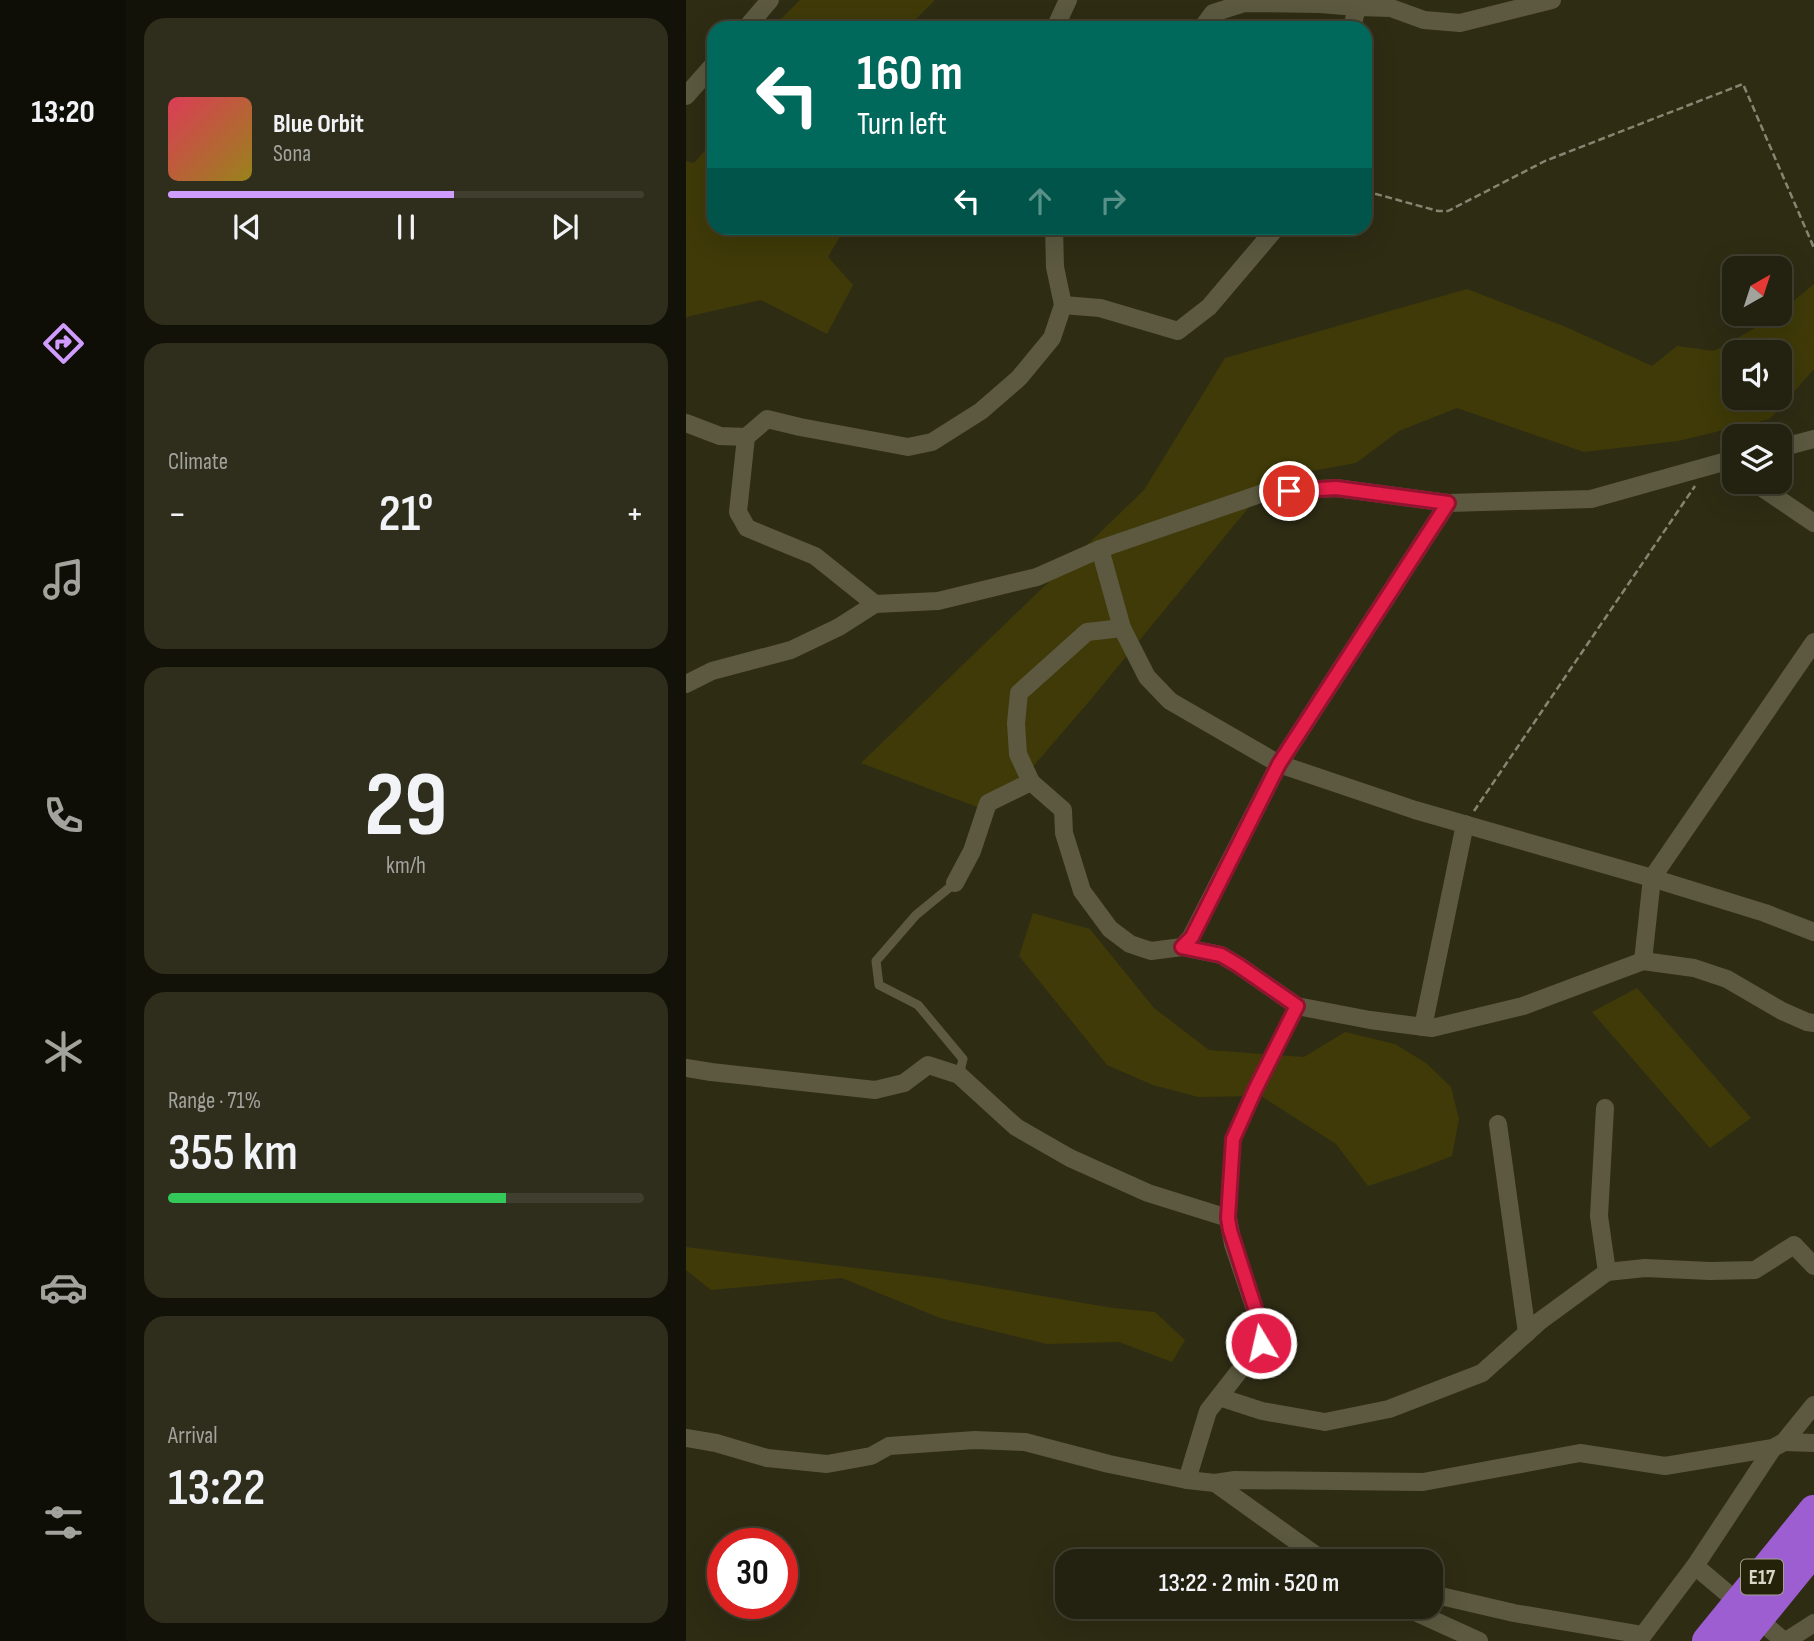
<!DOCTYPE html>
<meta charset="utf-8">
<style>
body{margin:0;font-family:"Sofia Sans Condensed",sans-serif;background:#2f2e1d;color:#f1f3f6;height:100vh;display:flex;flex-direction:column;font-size:26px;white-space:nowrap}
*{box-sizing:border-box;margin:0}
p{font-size:23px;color:#a3a39e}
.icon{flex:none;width:38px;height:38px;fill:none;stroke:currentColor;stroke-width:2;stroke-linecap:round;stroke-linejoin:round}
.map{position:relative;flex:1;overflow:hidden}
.side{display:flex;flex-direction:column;gap:18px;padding:18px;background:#131208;width:560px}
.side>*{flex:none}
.hud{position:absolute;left:21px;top:21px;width:665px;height:214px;border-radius:21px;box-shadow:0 7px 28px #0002,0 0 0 2px #403e2f;background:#00695c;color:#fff;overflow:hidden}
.needle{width:46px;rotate:39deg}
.tools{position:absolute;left:1036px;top:256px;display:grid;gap:14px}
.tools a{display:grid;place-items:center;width:70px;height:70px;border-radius:14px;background:#23210f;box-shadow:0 7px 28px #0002,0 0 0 2px #403e2f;font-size:35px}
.speed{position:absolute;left:21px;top:1528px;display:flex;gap:14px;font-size:35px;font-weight:700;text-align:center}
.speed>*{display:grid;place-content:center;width:91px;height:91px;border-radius:50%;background:#23210f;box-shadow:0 7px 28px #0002,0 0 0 2px #403e2f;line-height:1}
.speed .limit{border:10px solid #d22;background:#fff;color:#111}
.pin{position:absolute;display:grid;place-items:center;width:60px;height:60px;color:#fff;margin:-30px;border:4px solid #fff;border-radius:50%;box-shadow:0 2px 7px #0007}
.me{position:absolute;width:77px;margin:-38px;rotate:351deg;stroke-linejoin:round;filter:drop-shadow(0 0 5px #0008)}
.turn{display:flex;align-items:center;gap:24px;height:147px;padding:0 35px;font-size:32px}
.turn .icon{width:91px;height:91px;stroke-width:2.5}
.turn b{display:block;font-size:49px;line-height:60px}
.lanes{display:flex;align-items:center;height:66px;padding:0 35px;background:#0003;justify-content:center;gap:35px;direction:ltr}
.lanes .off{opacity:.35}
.big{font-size:52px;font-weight:600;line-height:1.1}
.side .tile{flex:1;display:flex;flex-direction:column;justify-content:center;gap:10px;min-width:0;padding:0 24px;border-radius:21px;background:#2f2e1d}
.side .dial{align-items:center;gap:0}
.dial b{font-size:91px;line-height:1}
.song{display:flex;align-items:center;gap:21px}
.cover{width:84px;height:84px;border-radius:10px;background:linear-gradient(135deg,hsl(350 70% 55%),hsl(50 70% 35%))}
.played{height:7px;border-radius:4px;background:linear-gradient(90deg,#d09dff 60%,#403e2f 60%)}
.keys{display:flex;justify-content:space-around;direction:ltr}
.heat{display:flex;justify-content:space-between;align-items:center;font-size:38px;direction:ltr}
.charge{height:10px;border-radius:5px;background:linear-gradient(90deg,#34c759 71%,#403e2f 0)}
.trip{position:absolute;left:369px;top:1549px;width:388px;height:70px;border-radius:21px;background:#23210f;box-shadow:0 7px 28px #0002,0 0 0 2px #403e2f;font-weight:600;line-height:70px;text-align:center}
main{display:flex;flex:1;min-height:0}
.dock{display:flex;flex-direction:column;width:126px;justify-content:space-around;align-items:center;background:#0e0d06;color:#a3a39e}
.dock .icon{width:49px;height:49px}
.dock .on{color:#d09dff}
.dock b{font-size:32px;color:#f1f3f6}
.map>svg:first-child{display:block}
</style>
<main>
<nav class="dock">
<b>13:20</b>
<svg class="icon on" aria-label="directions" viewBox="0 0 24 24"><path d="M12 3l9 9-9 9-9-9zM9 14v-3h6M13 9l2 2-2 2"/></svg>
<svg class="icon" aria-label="music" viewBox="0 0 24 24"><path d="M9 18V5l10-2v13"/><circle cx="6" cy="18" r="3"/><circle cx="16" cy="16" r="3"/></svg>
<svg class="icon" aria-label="phone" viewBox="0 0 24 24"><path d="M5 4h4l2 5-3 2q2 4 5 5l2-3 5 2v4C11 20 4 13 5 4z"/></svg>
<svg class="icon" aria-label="climate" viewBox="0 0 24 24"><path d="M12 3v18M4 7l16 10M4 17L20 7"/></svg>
<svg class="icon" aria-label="car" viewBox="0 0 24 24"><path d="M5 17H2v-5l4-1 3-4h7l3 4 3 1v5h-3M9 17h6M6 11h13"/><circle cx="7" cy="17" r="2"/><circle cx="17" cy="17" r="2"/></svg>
<svg class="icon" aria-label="filters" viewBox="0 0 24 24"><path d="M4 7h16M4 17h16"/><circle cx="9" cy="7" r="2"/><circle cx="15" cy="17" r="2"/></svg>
</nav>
<section class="side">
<div class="tile">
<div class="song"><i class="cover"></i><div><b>Blue Orbit</b><p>Sona</p></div></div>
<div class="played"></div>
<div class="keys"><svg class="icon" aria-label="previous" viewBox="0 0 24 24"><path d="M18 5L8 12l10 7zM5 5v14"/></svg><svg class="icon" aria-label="pause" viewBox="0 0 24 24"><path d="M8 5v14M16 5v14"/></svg><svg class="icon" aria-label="next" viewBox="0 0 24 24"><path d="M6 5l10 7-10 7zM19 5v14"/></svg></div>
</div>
<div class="tile"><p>Climate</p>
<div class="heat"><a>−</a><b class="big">21°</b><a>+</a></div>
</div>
<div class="tile dial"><b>29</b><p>km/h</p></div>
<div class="tile"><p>Range · 71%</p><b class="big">355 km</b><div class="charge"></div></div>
<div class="tile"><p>Arrival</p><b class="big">13:22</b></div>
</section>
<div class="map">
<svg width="1128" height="1641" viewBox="0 0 1128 1641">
<rect width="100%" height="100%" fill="#2f2c14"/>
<g fill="#3f3a08" fill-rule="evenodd">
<path d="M 114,0 L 249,0 L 221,28 L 88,28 L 92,22 Z"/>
<path d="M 28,140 L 28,228 L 159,228 L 142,257 L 167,285 L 141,334 L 75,300 L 0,317 L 0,161 L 8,163 Z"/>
<path d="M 1128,284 L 1128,369 L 1084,419 L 992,441 L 898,452 L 771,408 L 713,431 L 670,463 L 587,478 L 406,698 L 307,813 L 175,763 L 458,490 L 539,358 L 781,289 L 880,327 L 966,366 L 991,346 L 1028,351 L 1087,318 ZM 1048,352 L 1094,352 L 1094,397 L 1048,397 Z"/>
<path d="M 347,913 L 404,929 L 468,1008 L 523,1050 L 618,1057 L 659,1032 L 709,1044 L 740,1063 L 765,1087 L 773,1119 L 766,1156 L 730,1170 L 682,1186 L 650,1144 L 575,1096 L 512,1097 L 467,1085 L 421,1065 L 333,956 Z"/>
<path d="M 951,988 L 1065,1118 L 1024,1148 L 906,1012 Z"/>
<path d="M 0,1247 L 251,1278 L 427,1308 L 469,1312 L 499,1340 L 486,1362 L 433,1342 L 361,1344 L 254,1318 L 156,1278 L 25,1290 L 0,1270 Z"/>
</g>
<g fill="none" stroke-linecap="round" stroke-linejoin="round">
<g stroke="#878571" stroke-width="2.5" stroke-dasharray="7 3.5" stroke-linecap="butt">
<path d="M 679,191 L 752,211 L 762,211 L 859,161 L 1057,84 L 1128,248"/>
<path d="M 788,811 L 1009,486"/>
</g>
<g stroke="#5c5940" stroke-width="9">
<path d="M 269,883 L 230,915 L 190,961 L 193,985 L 232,1005 L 277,1059 L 273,1075"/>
<path d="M 542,1218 L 547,1139 L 569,1090 L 611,1006"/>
</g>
<g stroke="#5c5940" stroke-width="18">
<path d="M 60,28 L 84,0"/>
<path d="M 369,28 L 382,0"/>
<path d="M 516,28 L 527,13 L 559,3 L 634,4 L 671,7 L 705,8 L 738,20 L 774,23 L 866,0"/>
<path d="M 666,28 L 671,7"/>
<path d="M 0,96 L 28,64"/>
<path d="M 377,305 L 414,308 L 492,331 L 523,307 L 590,228"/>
<path d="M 0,423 L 34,436 L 60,437 L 81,419 L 114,427 L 222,447 L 246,442 L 295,411 L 333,378 L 366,338 L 377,305 L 369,267 L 368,228"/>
<path d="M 60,437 L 52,512 L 61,528 L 129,556 L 189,604"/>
<path d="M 1094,448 L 1128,439"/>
<path d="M 1066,481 L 1128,523"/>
<path d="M 414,549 L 436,628 L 461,677 L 484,701 L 593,764 L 729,810 L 966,878 L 1079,913 L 1128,932"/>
<path d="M 436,628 L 401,632 L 333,693 L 330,723 L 332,754 L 345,782 L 377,810 L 378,833 L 396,891 L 424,929 L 444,944 L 465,951 L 496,947 L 535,955 L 552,965 L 611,1006 L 684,1020 L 746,1028 L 837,1006 L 957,961 L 1008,968 L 1041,979 L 1096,1011 L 1121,1022 L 1128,1023"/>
<path d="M 0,684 L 26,671 L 105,650 L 153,627 L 189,604 L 252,601 L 351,577 L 414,549 L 580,492 L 650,488 L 762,503 L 905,499 L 1048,459"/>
<path d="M 269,883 L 286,851 L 302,803 L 345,782"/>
<path d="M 496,947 L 505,937 L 593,764 L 762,503"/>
<path d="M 957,961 L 966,878 L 1128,642"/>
<path d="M 737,1027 L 779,824"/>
<path d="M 0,1068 L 25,1072 L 189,1090 L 218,1083 L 242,1065 L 273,1075 L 330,1127 L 384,1158 L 462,1193 L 542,1218 L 547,1244 L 576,1330 L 575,1343 L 522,1411 L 501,1480"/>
<path d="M 919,1108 L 913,1216 L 921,1272"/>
<path d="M 812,1124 L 841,1333"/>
<path d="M 533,1397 L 576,1411 L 639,1422 L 703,1409 L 796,1373 L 854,1321 L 921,1272 L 959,1268 L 1024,1271 L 1069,1270 L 1108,1245 L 1128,1266"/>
<path d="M 0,1438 L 30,1443 L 81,1458 L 141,1464 L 185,1456 L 203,1446 L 289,1440 L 339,1442 L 423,1464 L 501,1480 L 529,1483 L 549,1480 L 737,1482 L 894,1453 L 979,1466 L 1087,1448 L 1098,1442 L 1128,1405"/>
<path d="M 1098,1442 L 1128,1443"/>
<path d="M 529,1483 L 638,1561"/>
<path d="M 1009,1566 L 1098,1641"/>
<path d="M 746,1594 L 828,1613 L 957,1635 L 1009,1566 L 1087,1448"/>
<path d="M 716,1606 L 793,1641"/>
<path d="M 1100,1641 L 1128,1623"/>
</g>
<g stroke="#9d5ed1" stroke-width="32">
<path d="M 1022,1641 L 1128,1511"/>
<path d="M 1053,1641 L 1128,1549"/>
</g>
</g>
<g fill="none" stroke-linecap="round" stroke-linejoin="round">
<defs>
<path id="route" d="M 575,1343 L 576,1330 L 544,1230 L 542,1218 L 547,1139 L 569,1090 L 611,1006 L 552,965 L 535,955 L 496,947 L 506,937 L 593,764 L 762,503 L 650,488 L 603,491"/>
</defs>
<use href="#route" stroke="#92132f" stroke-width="18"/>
<use href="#route" stroke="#e11d48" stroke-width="12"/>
</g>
<g text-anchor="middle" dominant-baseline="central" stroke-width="7" stroke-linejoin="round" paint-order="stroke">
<rect fill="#25220a" stroke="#a2a08e" stroke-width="2" x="1055" y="1559.5" width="42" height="35" rx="5"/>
<g font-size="21" font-weight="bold" fill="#d7d6c7">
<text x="1076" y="1577">E17</text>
</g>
</g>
</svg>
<div class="tools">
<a><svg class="needle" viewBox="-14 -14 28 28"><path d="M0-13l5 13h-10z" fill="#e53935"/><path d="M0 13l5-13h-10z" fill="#a3a39e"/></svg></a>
<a><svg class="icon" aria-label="sound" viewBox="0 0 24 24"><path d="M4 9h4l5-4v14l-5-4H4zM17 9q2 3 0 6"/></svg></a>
<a><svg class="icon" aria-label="layers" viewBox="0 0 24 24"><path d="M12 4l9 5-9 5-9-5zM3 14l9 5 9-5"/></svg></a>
</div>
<div class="speed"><div class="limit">30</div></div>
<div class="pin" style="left:603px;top:491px;background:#d93025"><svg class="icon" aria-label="arrive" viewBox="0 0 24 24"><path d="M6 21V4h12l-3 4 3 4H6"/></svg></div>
<svg class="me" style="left:575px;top:1343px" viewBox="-20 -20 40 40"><circle r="17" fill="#e11d48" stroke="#fff" stroke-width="3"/><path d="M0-11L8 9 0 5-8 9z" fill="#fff"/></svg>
<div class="trip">13:22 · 2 min · 520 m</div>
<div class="hud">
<div class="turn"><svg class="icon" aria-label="left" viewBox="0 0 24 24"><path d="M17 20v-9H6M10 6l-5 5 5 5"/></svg><div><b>160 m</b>Turn left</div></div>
<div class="lanes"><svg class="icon" aria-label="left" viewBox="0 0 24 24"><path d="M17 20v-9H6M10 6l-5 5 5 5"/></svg><svg class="icon off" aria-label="ahead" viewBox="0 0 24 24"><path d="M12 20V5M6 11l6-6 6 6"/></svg><svg class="icon off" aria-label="right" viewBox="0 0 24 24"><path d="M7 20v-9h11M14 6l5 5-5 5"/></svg></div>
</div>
</div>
</main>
